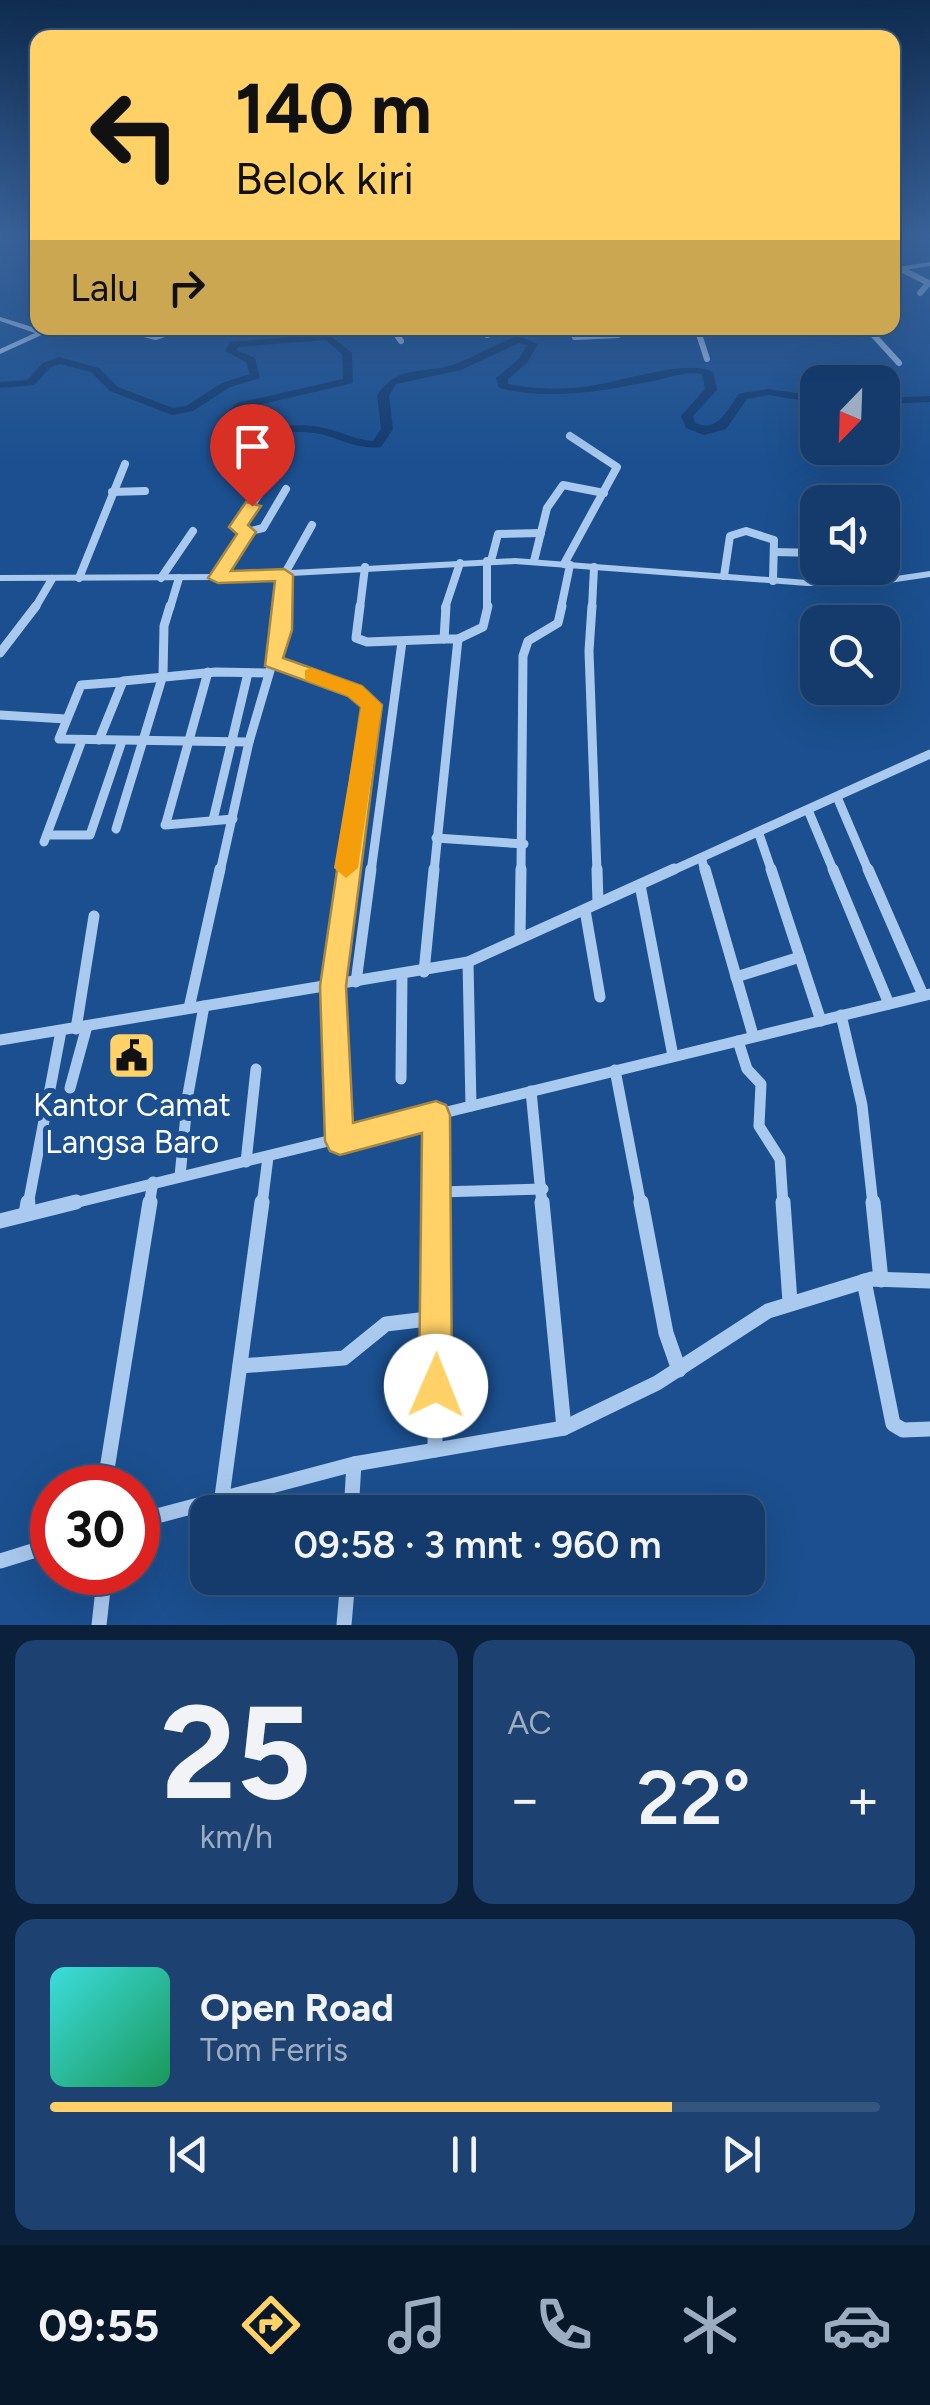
<!DOCTYPE html>
<html lang="id">
<meta charset="utf-8">
<style>
body{margin:0;font-family:Figtree,sans-serif;background:#1d4271;color:#f1f3f6;height:100vh;display:flex;flex-direction:column;font-size:38px;white-space:nowrap}
*{box-sizing:border-box;margin:0}
p{font-size:32px;color:#9dadc1}
.icon{flex:none;width:55px;height:55px;fill:none;stroke:currentColor;stroke-width:2;stroke-linecap:round;stroke-linejoin:round}
.map{position:relative;height:1625px;overflow:hidden}
.sheet{display:flex;flex-direction:column;gap:15px;padding:15px;background:#0b203b;flex:1}
.sheet>*{flex:none}
.guide{position:absolute;left:30px;top:30px;width:870px;height:305px;border-radius:20px;box-shadow:0 10px 40px #0002,0 0 0 2px #33557e;background:#ffd166;color:#111;overflow:hidden}
.needle{width:65px;rotate:203deg}
.controls{position:absolute;left:800px;top:365px;display:grid;gap:20px}
.controls a{display:grid;place-items:center;width:100px;height:100px;border-radius:20px;background:#143b6b;box-shadow:0 10px 40px #0002,0 0 0 2px #33557e;font-size:50px}
.speed{position:absolute;left:30px;top:1465px;display:flex;gap:20px;font-size:50px;font-weight:700;text-align:center}
.speed>*{display:grid;place-content:center;width:130px;height:130px;border-radius:50%;background:#143b6b;box-shadow:0 10px 40px #0002,0 0 0 2px #33557e;line-height:1}
.speed .limit{border:15px solid #d22;background:#fff;color:#111}
.pin{position:absolute;display:grid;place-items:center;width:85px;height:85px;color:#fff;margin:-102px -42px;border-radius:50% 50% 50% 0;rotate:-45deg;box-shadow:0 0 10px #0007}
.pin .icon{rotate:45deg}
.me{position:absolute;width:110px;margin:-55px;rotate:1deg;stroke-linejoin:round;filter:drop-shadow(0 0 8px #0008)}
.turn{display:flex;align-items:center;gap:35px;height:210px;padding:0 40px;font-size:45px}
.turn .icon{width:130px;height:130px;stroke-width:2.5}
.turn b{display:block;font-size:70px;line-height:85px}
.then{display:flex;align-items:center;height:95px;padding:0 40px;background:#0003;gap:20px;font-size:38px}
.big{font-size:75px;font-weight:600;line-height:1.1}
.sheet .card{flex:1;display:flex;flex-direction:column;justify-content:center;gap:15px;min-width:0;padding:0 35px;border-radius:20px;background:#1d4271}
.sheet .dial{align-items:center;gap:0}
.dial b{font-size:130px;line-height:1}
.song{display:flex;align-items:center;gap:30px}
.cover{width:120px;height:120px;border-radius:15px;background:linear-gradient(135deg,hsl(180 70% 55%),hsl(150 70% 35%))}
.played{height:10px;border-radius:5px;background:linear-gradient(90deg,#ffd166 75%,#33557e 75%)}
.keys{display:flex;justify-content:space-around;direction:ltr}
.heat{display:flex;justify-content:space-between;align-items:center;font-size:55px;direction:ltr}
.sheet .tiles{flex:1;display:grid;gap:15px;grid-template-columns:1fr 1fr}
.card:last-child{grid-column:span 2}
.trip{position:absolute;left:190px;top:1495px;width:575px;height:100px;border-radius:20px;background:#143b6b;box-shadow:0 10px 40px #0002,0 0 0 2px #33557e;font-weight:600;line-height:100px;text-align:center}
.tab-bar{display:flex;height:160px;justify-content:space-around;align-items:center;background:#08182b;color:#9dadc1}
.tab-bar .icon{width:70px;height:70px}
.tab-bar .selected{color:#ffd166}
.tab-bar b{font-size:45px;color:#f1f3f6}
.map>svg:first-child{display:block}
</style>
<div class="map">
<svg width="930" height="1625" viewBox="0 0 930 1625">
<rect width="100%" height="100%" fill="#1b4f8f"/>
<g fill="none" stroke-linecap="round" stroke-linejoin="round">
<g fill="#123a6d" fill-rule="evenodd">
<path d="M 328,334 L 352,353 L 353,383 L 245,408 L 234,417 C 260,433 292,421 320,427 C 338,430 354,440 373,441 L 381,429 L 377,395 C 400,362 425,376 458,363 C 478,355 497,343 518,336 L 538,344 L 527,363 L 508,379 L 508,384 C 538,390 566,390 596,385 C 627,380 688,359 713,372 L 717,390 L 693,416 L 695,423 C 718,433 727,410 739,394 L 743,393 L 768,389 L 818,396 L 818,403 L 768,395 L 747,399 L 726,429 L 704,435 L 686,428 L 681,416 L 705,389 L 702,374 C 682,371 667,379 648,382 C 597,392 550,400 499,388 L 496,378 L 519,359 L 527,345 L 519,343 L 461,370 L 396,384 L 389,395 L 393,429 L 381,447 C 358,450 342,439 320,434 C 286,427 250,443 221,417 L 237,403 L 343,379 L 342,354 L 326,340 L 238,347 L 236,350 L 255,358 L 260,378 L 230,387 L 193,411 L 172,415 L 110,391 L 91,372 L 60,364 L 51,367 L 34,385 L 0,388 L 0,382 L 27,380 L 43,363 L 59,357 L 99,368 L 118,387 L 173,408 L 186,406 L 222,383 L 250,374 L 246,362 L 225,351 L 230,342 Z"/>
<path d="M 930,396 L 930,402 L 882,404 L 882,398 Z"/>
</g>
<g stroke="#a9c9ee" stroke-width="6">
<path d="M 901,269 L 929,283 L 920,293"/>
<path d="M 121,328 L 156,337 L 184,328"/>
<path d="M 392,328 L 401,341"/>
<path d="M 487,328 L 487,335"/>
<path d="M 697,328 L 707,359"/>
<path d="M 867,328 L 899,363"/>
<path d="M 575,337 L 618,335"/>
</g>
<g stroke="#a9c9ee" stroke-width="8">
<path d="M 112,492 L 145,491"/>
<path d="M 247,532 L 238,527 L 276,467"/>
<path d="M 774,552 L 818,553"/>
<path d="M 487,561 L 487,608"/>
<path d="M 491,561 L 498,534 L 541,533"/>
<path d="M 534,561 L 547,508 L 563,485 L 604,493"/>
<path d="M 564,564 L 617,467 L 570,436"/>
<path d="M 724,576 L 730,536 L 746,531 L 774,540 L 773,581"/>
<path d="M 218,577 L 247,532 L 263,528 L 286,489"/>
<path d="M 79,578 L 125,464"/>
<path d="M 161,578 L 193,531"/>
<path d="M 35,608 L 52,579"/>
<path d="M 170,608 L 179,578"/>
<path d="M 283,608 L 284,575 L 312,525"/>
<path d="M 360,608 L 365,567"/>
<path d="M 445,608 L 460,563"/>
<path d="M 561,608 L 570,565"/>
<path d="M 592,608 L 594,567"/>
</g>
<g stroke="#a9c9ee" stroke-width="9">
<path d="M 360,606 L 356,638 L 367,642 L 444,639"/>
<path d="M 592,606 L 589,651 L 597,872"/>
<path d="M 458,639 L 483,627 L 488,606"/>
<path d="M 0,653 L 36,606"/>
<path d="M 272,661 C 304,672 357,679 373,713 L 346,872"/>
<path d="M 120,682 L 81,685 L 59,739 L 249,742"/>
<path d="M 0,715 L 66,719"/>
<path d="M 99,740 L 123,681 L 216,672 L 268,673"/>
<path d="M 837,797 L 869,872"/>
<path d="M 808,810 L 834,872"/>
<path d="M 213,820 L 248,673"/>
<path d="M 166,823 L 208,672"/>
<path d="M 165,825 L 233,819"/>
<path d="M 116,829 L 163,675 L 164,626 L 170,606"/>
<path d="M 759,834 L 772,872"/>
<path d="M 47,835 L 90,835 L 122,741"/>
<path d="M 436,838 L 524,844"/>
<path d="M 44,842 L 82,740"/>
<path d="M 702,860 L 705,872"/>
<path d="M 220,872 L 249,742 L 282,630 L 283,606"/>
<path d="M 371,872 L 402,642"/>
<path d="M 434,872 L 458,639 L 444,639 L 446,606"/>
<path d="M 521,872 L 523,656 L 528,641 L 558,623 L 562,606"/>
<path d="M 669,872 L 930,754"/>
</g>
<g stroke="#a9c9ee" stroke-width="11">
<path d="M 597,869 L 598,903"/>
<path d="M 705,869 L 753,1035"/>
<path d="M 771,869 L 821,1021"/>
<path d="M 833,869 L 889,1004"/>
<path d="M 868,869 L 923,995"/>
<path d="M 640,885 L 673,1056"/>
<path d="M 585,910 L 600,997"/>
<path d="M 520,937 L 521,869"/>
<path d="M 468,962 L 471,1106"/>
<path d="M 424,972 L 434,869"/>
<path d="M 736,977 L 800,957"/>
<path d="M 356,982 L 371,869"/>
<path d="M 189,1008 L 220,869"/>
<path d="M 841,1015 L 862,1105 L 873,1205"/>
<path d="M 76,1029 L 94,916"/>
<path d="M 0,1040 L 468,962 L 674,869"/>
<path d="M 738,1041 L 747,1069 L 761,1084 L 759,1126 L 780,1159 L 783,1205"/>
<path d="M 615,1070 L 641,1205"/>
<path d="M 401,1079 L 402,975"/>
<path d="M 70,1088 L 87,1026"/>
<path d="M 531,1091 L 542,1205"/>
<path d="M 340,1141 L 333,985 L 347,869"/>
<path d="M 246,1162 L 256,1069"/>
<path d="M 180,1176 L 188,1094 L 204,1006"/>
<path d="M 439,1192 L 543,1189"/>
<path d="M 28,1205 L 61,1031"/>
<path d="M 66,1205 L 930,994"/>
<path d="M 149,1205 L 153,1182"/>
<path d="M 262,1205 L 268,1157"/>
<path d="M 436,1205 L 436,1115"/>
</g>
<g stroke="#a9c9ee" stroke-width="15">
<path d="M 542,1202 L 564,1428"/>
<path d="M 641,1202 L 666,1333 L 679,1370"/>
<path d="M 783,1202 L 790,1302"/>
<path d="M 873,1202 L 881,1280"/>
<path d="M 26,1214 L 28,1202"/>
<path d="M 0,1221 L 76,1202"/>
<path d="M 864,1281 L 893,1424 L 903,1430 L 930,1429"/>
<path d="M 240,1366 L 344,1358 L 386,1324 L 436,1318"/>
<path d="M 435,1450 L 436,1202"/>
<path d="M 104,1488 L 150,1202"/>
<path d="M 222,1497 L 262,1202"/>
<path d="M 351,1512 L 354,1464"/>
<path d="M 138,1521 L 354,1464 L 564,1428 L 657,1383 L 768,1311 L 872,1279 L 930,1281"/>
<path d="M 0,1561 L 52,1545"/>
<path d="M 99,1625 L 105,1572"/>
<path d="M 344,1625 L 348,1578"/>
</g>
<g fill="#a9c9ee" fill-rule="evenodd">
<path d="M 930,262 L 930,266 L 892,272 L 892,268 Z"/>
<path d="M 0,317 L 42,330 L 48,328 L 57,328 L 0,354 L 0,349 L 35,333 L 0,321 Z"/>
<path d="M 515,558 L 807,580 L 869,580 L 930,571 L 930,577 L 869,586 L 807,586 L 515,564 L 218,580 L 0,581 L 0,575 L 218,574 Z"/>
</g>
</g>
<linearGradient id="sky" x2="0" y2="1"><stop stop-color="#0f2b4f"/><stop offset="0.51" stop-color="#39639b"/><stop offset="1" stop-color="#39639b" stop-opacity="0"/></linearGradient>
<rect width="930" height="462" fill="url(#sky)"/>
<path fill="#ffd166" stroke="#a68842" stroke-width="2.5" d="M 246,502 L 261,506 L 248,525 L 256,532 L 231,571 L 284,569 L 293,575 L 292,630 L 283,658 L 362,686 L 382,705 L 346,986 L 353,1123 L 436,1101 L 446,1105 L 450,1115 L 452,1386 L 447,1397 L 436,1402 L 424,1397 L 419,1386 L 422,1133 L 340,1155 L 330,1151 L 325,1141 L 320,986 L 361,707 L 348,696 L 265,666 L 275,581 L 218,583 L 208,578 L 237,534 L 229,527 Z"/>
<path fill="#f59e0b" d="M 312,668 L 362,686 L 382,705 L 358,868 L 346,878 L 334,868 L 361,707 L 348,696 L 305,680 L 305,670 Z"/>
<defs>
<symbol id="civic-square" viewBox="-11 -11 22 22"><rect x="-9" y="-9" width="18" height="18" rx="4" fill="#ffd166" stroke="#1b4f8f"/><path d="M-.6-6.5H3V-4.5H.6V-3L4-1V1h2V6H-6V1h2V-1L-.6-3ZM-1.2 2.5V6h2.4V2.5Z" fill="#111"/></symbol>
</defs>
<g fill-rule="evenodd">
<use href="#civic-square" x="104" y="1028" width="55" height="55"/>
</g>
<g text-anchor="middle" dominant-baseline="central" stroke-width="10" stroke-linejoin="round" paint-order="stroke">
<g font-size="32" fill="#fff" stroke="#1b4f8f">
<text x="132" y="1105">Kantor Camat<tspan x="132" dy="37">Langsa Baro</tspan></text>
</g>
</g>
</svg>
<div class="controls">
<a><svg class="needle" viewBox="-14 -14 28 28"><path d="M0-13l5 13h-10z" fill="#e53935"/><path d="M0 13l5-13h-10z" fill="#9dadc1"/></svg></a>
<a><svg class="icon" aria-label="sound" viewBox="0 0 24 24"><path d="M4 9h4l5-4v14l-5-4H4zM17 9q2 3 0 6"/></svg></a>
<a><svg class="icon" aria-label="search" viewBox="0 0 24 24"><circle cx="10" cy="10" r="6"/><path d="M15 15l6 6"/></svg></a>
</div>
<div class="speed"><div class="limit">30</div></div>
<div class="pin" style="left:252px;top:506px;background:#d93025"><svg class="icon" aria-label="arrive" viewBox="0 0 24 24"><path d="M6 21V4h12l-3 4 3 4H6"/></svg></div>
<svg class="me" style="left:436px;top:1386px" viewBox="-20 -20 40 40"><circle r="19" fill="#fff"/><path d="M0-13L10 11 0 6-10 11z" fill="#ffd166"/></svg>
<div class="trip">09:58 · 3 mnt · 960 m</div>
<div class="guide">
<div class="turn"><svg class="icon" aria-label="left" viewBox="0 0 24 24"><path d="M17 20v-9H6M10 6l-5 5 5 5"/></svg><div><b>140 m</b>Belok kiri</div></div>
<div class="then">Lalu<svg class="icon" aria-label="right" viewBox="0 0 24 24"><path d="M7 20v-9h11M14 6l5 5-5 5"/></svg></div>
</div>
</div>
<section class="sheet">
<div class="tiles">
<div class="card dial"><b>25</b><p>km/h</p></div>
<div class="card"><p>AC</p>
<div class="heat"><a>−</a><b class="big">22°</b><a>+</a></div>
</div>
<div class="card">
<div class="song"><i class="cover"></i><div><b>Open Road</b><p>Tom Ferris</p></div></div>
<div class="played"></div>
<div class="keys"><svg class="icon" aria-label="previous" viewBox="0 0 24 24"><path d="M18 5L8 12l10 7zM5 5v14"/></svg><svg class="icon" aria-label="pause" viewBox="0 0 24 24"><path d="M8 5v14M16 5v14"/></svg><svg class="icon" aria-label="next" viewBox="0 0 24 24"><path d="M6 5l10 7-10 7zM19 5v14"/></svg></div>
</div>
</div>
</section>
<nav class="tab-bar">
<b>09:55</b>
<svg class="icon selected" aria-label="directions" viewBox="0 0 24 24"><path d="M12 3l9 9-9 9-9-9zM9 14v-3h6M13 9l2 2-2 2"/></svg>
<svg class="icon" aria-label="music" viewBox="0 0 24 24"><path d="M9 18V5l10-2v13"/><circle cx="6" cy="18" r="3"/><circle cx="16" cy="16" r="3"/></svg>
<svg class="icon" aria-label="phone" viewBox="0 0 24 24"><path d="M5 4h4l2 5-3 2q2 4 5 5l2-3 5 2v4C11 20 4 13 5 4z"/></svg>
<svg class="icon" aria-label="climate" viewBox="0 0 24 24"><path d="M12 3v18M4 7l16 10M4 17L20 7"/></svg>
<svg class="icon" aria-label="car" viewBox="0 0 24 24"><path d="M5 17H2v-5l4-1 3-4h7l3 4 3 1v5h-3M9 17h6M6 11h13"/><circle cx="7" cy="17" r="2"/><circle cx="17" cy="17" r="2"/></svg>
</nav>
